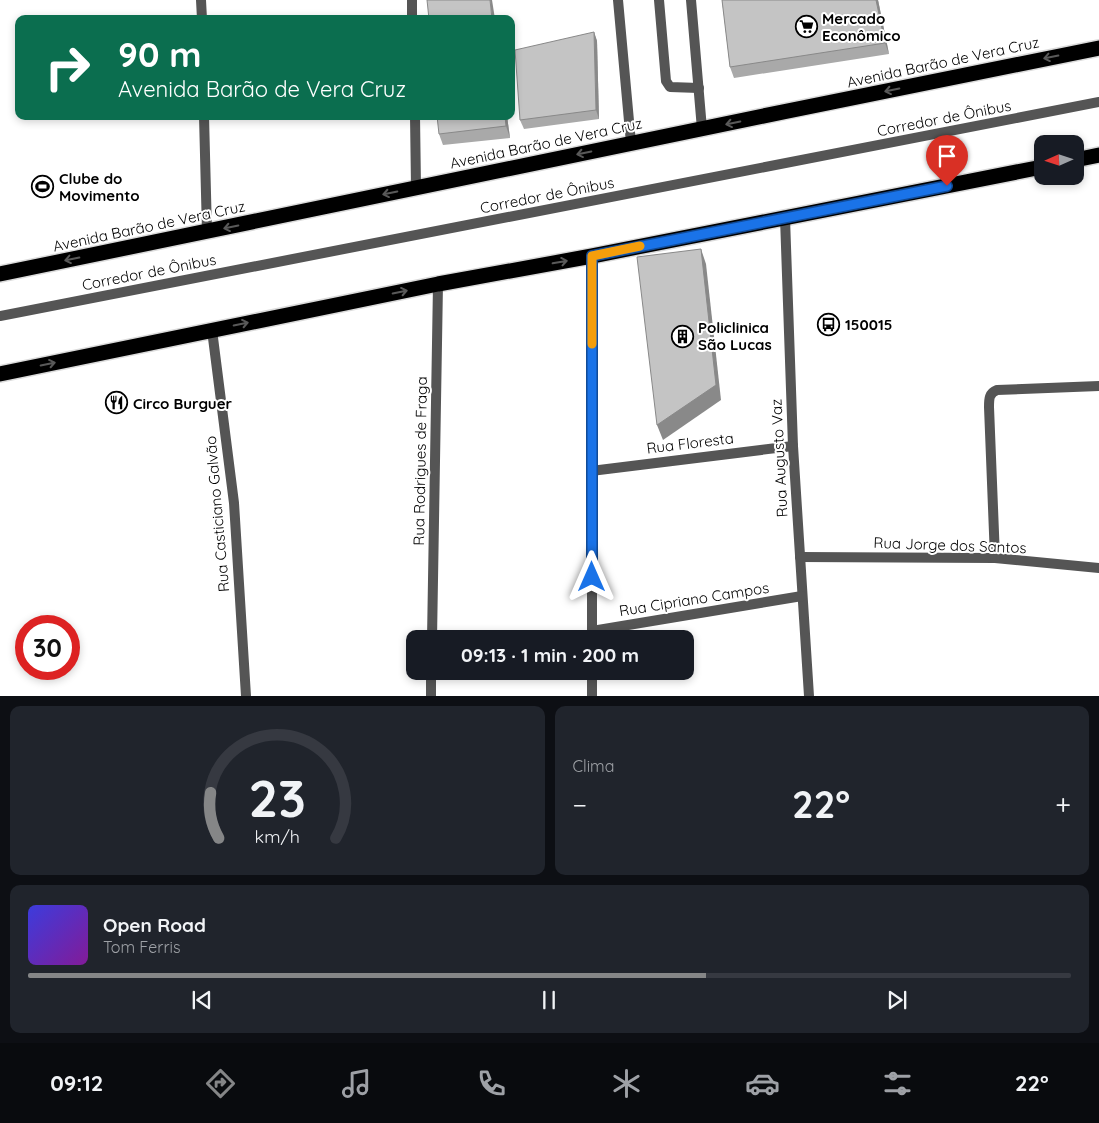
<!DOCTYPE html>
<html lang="pt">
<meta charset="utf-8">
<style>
body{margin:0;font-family:Quicksand,sans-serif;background:#20242c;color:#f1f3f6;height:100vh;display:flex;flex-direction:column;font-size:19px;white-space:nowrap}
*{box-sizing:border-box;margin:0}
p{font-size:16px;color:#9ea1a6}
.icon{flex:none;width:28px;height:28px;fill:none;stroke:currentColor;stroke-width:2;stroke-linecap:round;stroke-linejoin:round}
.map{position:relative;height:696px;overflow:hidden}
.sheet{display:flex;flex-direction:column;gap:10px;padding:10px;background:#0d0f14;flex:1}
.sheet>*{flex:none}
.hud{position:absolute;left:15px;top:15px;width:500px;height:105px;border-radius:10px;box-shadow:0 2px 8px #0003;background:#0b6e4f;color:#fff;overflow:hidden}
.needle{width:32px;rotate:267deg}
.fabs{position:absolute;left:1034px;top:135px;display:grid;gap:10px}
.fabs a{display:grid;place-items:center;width:50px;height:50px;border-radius:10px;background:#171b24;box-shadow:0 2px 8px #0003;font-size:25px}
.speed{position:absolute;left:15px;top:615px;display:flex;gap:10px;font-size:25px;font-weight:700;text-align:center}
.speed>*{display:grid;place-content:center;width:65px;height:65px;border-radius:50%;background:#171b24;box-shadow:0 2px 8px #0003;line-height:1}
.speed .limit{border:8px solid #d22;background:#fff;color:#111}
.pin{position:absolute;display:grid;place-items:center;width:42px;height:42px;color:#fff;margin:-51px -21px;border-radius:50% 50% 50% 0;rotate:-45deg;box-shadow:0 0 5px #0007}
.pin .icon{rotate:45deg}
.me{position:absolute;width:55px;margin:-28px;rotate:0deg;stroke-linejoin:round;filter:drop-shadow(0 0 4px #0008)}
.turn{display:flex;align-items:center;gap:18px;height:105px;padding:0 20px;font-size:22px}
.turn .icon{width:65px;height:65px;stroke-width:2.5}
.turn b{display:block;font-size:35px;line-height:42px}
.big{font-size:38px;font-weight:800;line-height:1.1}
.sheet .card{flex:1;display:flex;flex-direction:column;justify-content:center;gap:8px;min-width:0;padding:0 18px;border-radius:10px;background:#20242c}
.sheet .dial{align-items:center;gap:0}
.dial svg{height:130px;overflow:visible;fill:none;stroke:#363941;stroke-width:7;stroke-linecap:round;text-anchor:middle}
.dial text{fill:#f1f3f6;stroke:none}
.song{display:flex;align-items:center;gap:15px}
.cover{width:60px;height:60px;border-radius:8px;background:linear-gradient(135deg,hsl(240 70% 55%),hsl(290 70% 35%))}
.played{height:5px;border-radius:2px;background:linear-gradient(90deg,#858687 65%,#363941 65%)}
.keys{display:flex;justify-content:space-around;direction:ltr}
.heat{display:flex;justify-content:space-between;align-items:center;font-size:28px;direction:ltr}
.sheet .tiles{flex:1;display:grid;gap:10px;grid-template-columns:1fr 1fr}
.card:last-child{grid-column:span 2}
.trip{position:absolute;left:406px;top:630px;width:288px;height:50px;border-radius:10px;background:#171b24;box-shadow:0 2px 8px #0003;font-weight:800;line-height:50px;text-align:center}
.tabs{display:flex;height:80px;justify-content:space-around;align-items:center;background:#090b0e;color:#9ea1a6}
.tabs .icon{width:35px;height:35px}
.tabs .current{color:#858687}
.tabs b{font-size:22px;color:#f1f3f6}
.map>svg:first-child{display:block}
</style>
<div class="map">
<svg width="1099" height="696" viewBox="0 0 1099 696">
<rect width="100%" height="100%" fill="#fff"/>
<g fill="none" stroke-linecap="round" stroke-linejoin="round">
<defs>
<g id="highway">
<path d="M 1075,160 L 1099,155"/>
<path d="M 0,274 C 367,201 732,120 1099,48"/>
<path d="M 0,374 L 438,284 L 592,256 L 1042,167"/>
</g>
</defs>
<use href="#highway" stroke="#dbdbdb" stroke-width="18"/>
<g stroke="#555" stroke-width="10">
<path d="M 659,0 L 666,81 L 670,87 L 699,88"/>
<path d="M 691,0 L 702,129"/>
<path d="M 0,316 L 1099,102"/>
</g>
<g stroke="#555" stroke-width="10">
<path d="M 201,0 L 202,19"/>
<path d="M 412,0 L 412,19"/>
<path d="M 618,0 L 631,143"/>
<path d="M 204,116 L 207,232"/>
<path d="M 415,116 L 416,187"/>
<path d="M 785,218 L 793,446 L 809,696"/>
<path d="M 212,330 L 234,503 L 246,696"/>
<path d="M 591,471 L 793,446"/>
<path d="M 800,557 L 995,558 L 1099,568"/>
<path d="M 995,558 L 989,407 C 989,399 989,393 997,390 L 1099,386"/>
<path d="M 592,631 L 802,596"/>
<path d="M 432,639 L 438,284"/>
<path d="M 592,639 L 592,256"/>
<path d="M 592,671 L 592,696"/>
<path d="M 431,696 L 431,671"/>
</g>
<use href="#highway" stroke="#000" stroke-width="15"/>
</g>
<g fill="#a9a9a9">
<path d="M 722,0 L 878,0 L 889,54 L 734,78 L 730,67 Z"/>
<path d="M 594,32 L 597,41 L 599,119 L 524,129 L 520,120 Z"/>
<path d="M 507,116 L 510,138 L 443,145 L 439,134 Z"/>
</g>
<g fill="#898989">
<path d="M 490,0 L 492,0 L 495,19 L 492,19 Z"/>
<path d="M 876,0 L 878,0 L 889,54 L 885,43 Z"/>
<path d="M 594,32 L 597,41 L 599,119 L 596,110 Z"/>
<path d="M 505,116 L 507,116 L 510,138 L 506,126 Z"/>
<path d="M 701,249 L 706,264 L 721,400 L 663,440 L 657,425 Z"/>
</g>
<g fill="#c4c4c4" stroke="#898989">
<path d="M 427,0 L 490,0 L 492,19 L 429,19 Z"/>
<path d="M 722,0 L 876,0 L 885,43 L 730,67 Z"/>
<path d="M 594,32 L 596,110 L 520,120 L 515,50 Z"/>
<path d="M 437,116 L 505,116 L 506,126 L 439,134 Z"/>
<path d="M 701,249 L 716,385 L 657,425 L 637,257 Z"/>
</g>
<defs><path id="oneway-shaft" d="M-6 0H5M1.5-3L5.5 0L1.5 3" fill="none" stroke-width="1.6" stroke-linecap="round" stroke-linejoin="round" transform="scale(1.25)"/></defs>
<g stroke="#595959">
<use href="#oneway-shaft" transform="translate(1051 57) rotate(169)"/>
<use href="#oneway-shaft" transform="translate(892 90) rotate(168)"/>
<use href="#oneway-shaft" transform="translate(733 123) rotate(168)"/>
<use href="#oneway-shaft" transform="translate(584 153) rotate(168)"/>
<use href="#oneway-shaft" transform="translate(390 193) rotate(168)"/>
<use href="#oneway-shaft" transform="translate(231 227) rotate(168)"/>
<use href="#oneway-shaft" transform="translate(72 259) rotate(169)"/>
<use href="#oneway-shaft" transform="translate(560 262) rotate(-10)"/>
<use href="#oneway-shaft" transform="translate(400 292) rotate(-12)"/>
<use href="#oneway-shaft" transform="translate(241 324) rotate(-12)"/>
<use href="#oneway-shaft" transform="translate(48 364) rotate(-12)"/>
</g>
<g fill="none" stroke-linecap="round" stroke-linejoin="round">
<defs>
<path id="route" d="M 592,577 L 592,256 L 947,186"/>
</defs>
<use href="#route" stroke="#114b97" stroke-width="12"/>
<use href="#route" stroke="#1a73e8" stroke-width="9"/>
<path stroke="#f59e0b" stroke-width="9" d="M 592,344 L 592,256 L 640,246"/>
</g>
<defs>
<symbol id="supermarket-ring" viewBox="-11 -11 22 22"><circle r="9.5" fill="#fff" stroke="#000" stroke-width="1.5"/><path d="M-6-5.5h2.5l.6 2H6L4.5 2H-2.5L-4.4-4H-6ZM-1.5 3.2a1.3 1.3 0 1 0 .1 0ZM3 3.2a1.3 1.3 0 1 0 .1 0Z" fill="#000"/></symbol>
<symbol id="stadium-ring" viewBox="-11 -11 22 22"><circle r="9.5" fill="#fff" stroke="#000" stroke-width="1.5"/><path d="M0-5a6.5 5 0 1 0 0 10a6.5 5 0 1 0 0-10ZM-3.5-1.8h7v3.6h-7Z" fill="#000"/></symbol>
<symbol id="bus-ring" viewBox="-11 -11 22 22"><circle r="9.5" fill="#fff" stroke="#000" stroke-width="1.5"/><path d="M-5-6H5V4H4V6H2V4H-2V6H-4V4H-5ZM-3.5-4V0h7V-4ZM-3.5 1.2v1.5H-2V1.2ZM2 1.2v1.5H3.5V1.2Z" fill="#000"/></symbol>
<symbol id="building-ring" viewBox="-11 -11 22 22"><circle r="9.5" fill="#fff" stroke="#000" stroke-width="1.5"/><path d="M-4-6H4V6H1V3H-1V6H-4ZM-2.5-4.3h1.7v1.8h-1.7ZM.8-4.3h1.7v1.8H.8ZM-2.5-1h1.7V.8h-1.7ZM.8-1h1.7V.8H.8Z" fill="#000"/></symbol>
<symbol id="restaurant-ring" viewBox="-11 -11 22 22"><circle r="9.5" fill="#fff" stroke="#000" stroke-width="1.5"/><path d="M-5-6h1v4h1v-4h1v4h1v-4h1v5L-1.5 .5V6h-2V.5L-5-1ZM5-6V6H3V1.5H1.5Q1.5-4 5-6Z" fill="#000"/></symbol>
</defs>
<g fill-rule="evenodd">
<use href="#supermarket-ring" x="794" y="14" width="25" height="25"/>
<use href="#stadium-ring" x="30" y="174" width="25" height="25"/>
<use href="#bus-ring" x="816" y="312" width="25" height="25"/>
<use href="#building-ring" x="670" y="324" width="25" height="25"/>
<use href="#restaurant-ring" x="104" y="390" width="25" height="25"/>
</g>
<g text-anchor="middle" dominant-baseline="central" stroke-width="4" stroke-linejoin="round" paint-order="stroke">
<g font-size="15" font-weight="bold" fill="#000" stroke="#fff" text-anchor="start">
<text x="822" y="18">Mercado<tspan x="822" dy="17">Econômico</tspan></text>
<text x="59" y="178">Clube do<tspan x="59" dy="17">Movimento</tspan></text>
<text x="845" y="324">150015</text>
<text x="698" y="327">Policlinica<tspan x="698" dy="17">São Lucas</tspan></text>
<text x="133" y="403">Circo Burguer</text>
</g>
<g font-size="15" fill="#000" stroke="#fff">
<text transform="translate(943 62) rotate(-12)">Avenida Barão de Vera Cruz</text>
<text transform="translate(944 118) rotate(-11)">Corredor de Ônibus</text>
<text transform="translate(546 143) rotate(-12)">Avenida Barão de Vera Cruz</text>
<text transform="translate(547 195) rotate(-11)">Corredor de Ônibus</text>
<text transform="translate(149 226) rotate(-12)">Avenida Barão de Vera Cruz</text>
<text transform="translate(149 272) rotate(-11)">Corredor de Ônibus</text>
<text transform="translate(690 443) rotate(-7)">Rua Floresta</text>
<text transform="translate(779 458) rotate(-93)">Rua Augusto Vaz</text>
<text transform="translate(420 461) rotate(-89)">Rua Rodrigues de Fraga</text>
<text transform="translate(217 514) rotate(-95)">Rua Casticiano Galvão</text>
<text transform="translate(950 545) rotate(2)">Rua Jorge dos Santos</text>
<text transform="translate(694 599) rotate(-9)">Rua Cipriano Campos</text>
</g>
</g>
</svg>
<div class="fabs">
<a><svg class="needle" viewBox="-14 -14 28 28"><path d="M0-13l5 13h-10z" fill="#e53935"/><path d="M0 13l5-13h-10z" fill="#9ea1a6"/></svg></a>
</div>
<div class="speed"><div class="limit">30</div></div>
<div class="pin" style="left:947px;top:186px;background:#d93025"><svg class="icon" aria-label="arrive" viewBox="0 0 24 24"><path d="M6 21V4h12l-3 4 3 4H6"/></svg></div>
<svg class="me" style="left:592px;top:577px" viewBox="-20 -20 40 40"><path d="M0-17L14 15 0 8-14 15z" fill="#1a73e8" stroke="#fff" stroke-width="4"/></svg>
<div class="trip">09:13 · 1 min · 200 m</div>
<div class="hud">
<div class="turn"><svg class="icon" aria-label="right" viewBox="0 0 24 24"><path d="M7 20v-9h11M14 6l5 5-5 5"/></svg><div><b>90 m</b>Avenida Barão de Vera Cruz</div></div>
</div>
</div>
<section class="sheet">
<div class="tiles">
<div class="card dial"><svg viewBox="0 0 100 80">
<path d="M14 69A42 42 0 1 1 86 69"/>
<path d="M14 69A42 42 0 0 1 9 41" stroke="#858687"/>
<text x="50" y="56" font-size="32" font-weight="700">23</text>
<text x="50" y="72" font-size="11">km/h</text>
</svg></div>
<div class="card"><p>Clima</p>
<div class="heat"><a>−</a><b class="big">22°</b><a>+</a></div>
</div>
<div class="card">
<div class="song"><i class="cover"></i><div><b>Open Road</b><p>Tom Ferris</p></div></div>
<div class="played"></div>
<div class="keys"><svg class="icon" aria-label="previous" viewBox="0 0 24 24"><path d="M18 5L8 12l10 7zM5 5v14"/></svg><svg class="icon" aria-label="pause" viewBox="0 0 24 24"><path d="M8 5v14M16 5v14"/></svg><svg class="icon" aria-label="next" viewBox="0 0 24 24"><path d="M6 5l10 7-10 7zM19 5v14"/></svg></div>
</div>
</div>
</section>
<nav class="tabs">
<b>09:12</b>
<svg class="icon current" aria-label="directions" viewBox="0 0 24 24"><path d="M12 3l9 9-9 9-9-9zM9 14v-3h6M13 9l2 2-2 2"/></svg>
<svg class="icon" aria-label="music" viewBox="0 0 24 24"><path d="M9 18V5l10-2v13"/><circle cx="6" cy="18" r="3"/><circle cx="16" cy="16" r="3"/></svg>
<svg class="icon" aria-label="phone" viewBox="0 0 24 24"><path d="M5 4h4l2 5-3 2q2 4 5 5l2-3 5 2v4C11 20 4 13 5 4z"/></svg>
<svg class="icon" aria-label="climate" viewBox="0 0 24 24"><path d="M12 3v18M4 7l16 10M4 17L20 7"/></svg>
<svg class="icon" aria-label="car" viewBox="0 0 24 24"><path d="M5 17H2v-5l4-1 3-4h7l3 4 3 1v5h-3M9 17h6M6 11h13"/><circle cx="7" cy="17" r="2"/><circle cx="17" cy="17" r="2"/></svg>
<svg class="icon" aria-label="filters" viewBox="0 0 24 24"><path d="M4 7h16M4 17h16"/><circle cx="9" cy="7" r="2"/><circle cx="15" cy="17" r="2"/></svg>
<b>22°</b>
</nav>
